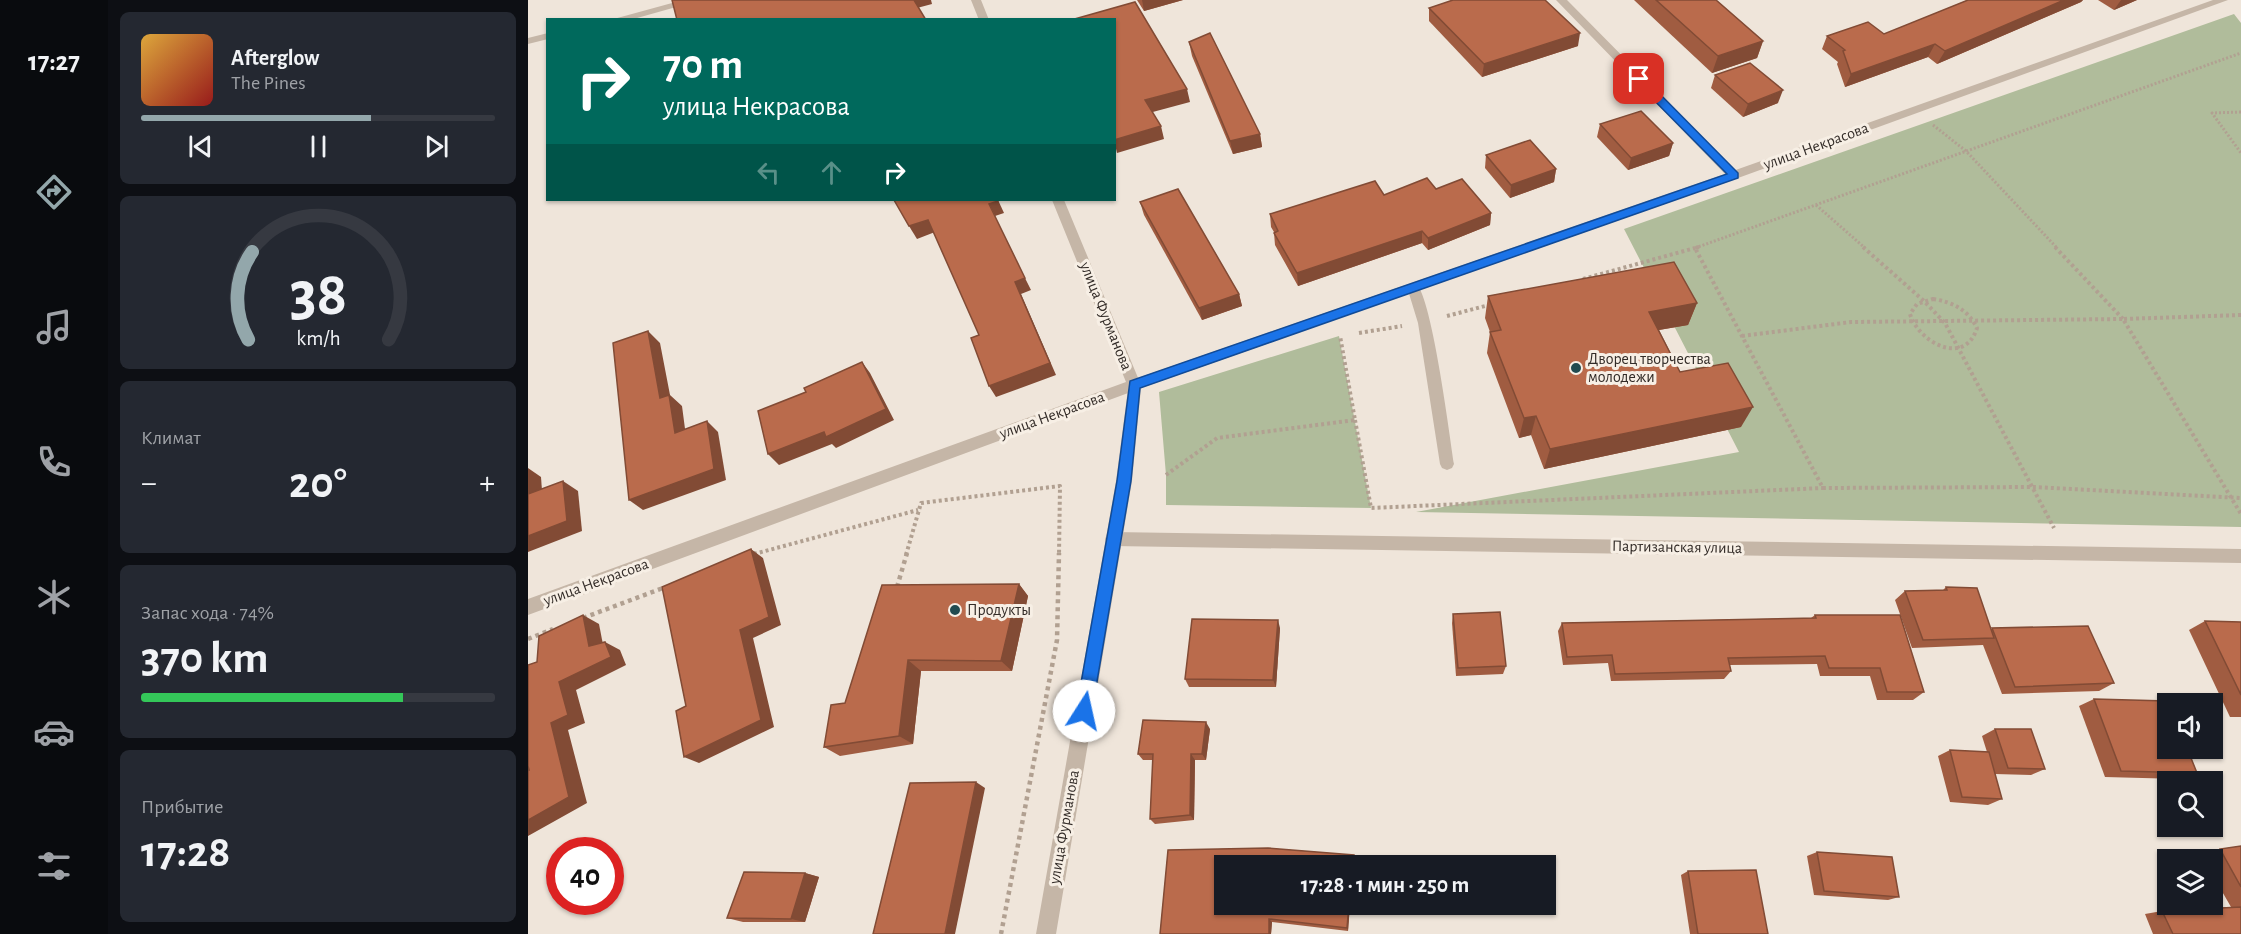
<!DOCTYPE html>
<html lang="ru">
<meta charset="utf-8">
<style>
body{margin:0;font-family:"Alegreya Sans",sans-serif;background:#242831;color:#f1f3f6;height:100vh;display:flex;flex-direction:column;font-size:22px;white-space:nowrap}
*{box-sizing:border-box;margin:0}
p{font-size:20px;color:#9ea1a6}
.icon{flex:none;width:33px;height:33px;fill:none;stroke:currentColor;stroke-width:2;stroke-linecap:round;stroke-linejoin:round}
.map{position:relative;flex:1;overflow:hidden}
.panel{display:flex;flex-direction:column;gap:12px;padding:12px;background:#0d0f14;width:420px}
.panel>*{flex:none}
.banner{position:absolute;left:18px;top:18px;width:570px;height:183px;border-radius:0px;box-shadow:0 2px 4px #0004;background:#00695c;color:#fff;overflow:hidden}
.tools{position:absolute;left:1629px;top:693px;display:grid;gap:12px}
.tools a{display:grid;place-items:center;width:66px;height:66px;border-radius:0px;background:#171b24;box-shadow:0 2px 4px #0004;font-size:30px}
.speed{position:absolute;left:18px;top:837px;display:flex;gap:12px;font-size:30px;font-weight:700;text-align:center}
.speed>*{display:grid;place-content:center;width:78px;height:78px;border-radius:50%;background:#171b24;box-shadow:0 2px 4px #0004;line-height:1}
.speed .limit{border:9px solid #d22;background:#fff;color:#111}
.pin{position:absolute;display:grid;place-items:center;width:51px;height:51px;color:#fff;margin:-26px;border-radius:12px;box-shadow:0 3px 9px #0006}
.me{position:absolute;width:66px;margin:-33px;rotate:10deg;stroke-linejoin:round;filter:drop-shadow(0 0 4px #0008)}
.turn{display:flex;align-items:center;gap:21px;height:126px;padding:0 18px;font-size:27px}
.turn .icon{width:78px;height:78px;stroke-width:2.5}
.turn b{display:block;font-size:42px;line-height:51px}
.lanes{display:flex;align-items:center;height:57px;padding:0 18px;background:#0003;justify-content:center;gap:30px;direction:ltr}
.lanes .off{opacity:.35}
.big{font-size:45px;font-weight:700;line-height:1.1}
.panel .widget{flex:1;display:flex;flex-direction:column;justify-content:center;gap:9px;min-width:0;padding:0 21px;border-radius:9px;background:#242831}
.panel .dial{align-items:center;gap:0}
.dial svg{height:156px;overflow:visible;fill:none;stroke:#363941;stroke-width:7;stroke-linecap:round;text-anchor:middle}
.dial text{fill:#f1f3f6;stroke:none}
.song{display:flex;align-items:center;gap:18px}
.cover{width:72px;height:72px;border-radius:9px;background:linear-gradient(135deg,hsl(40 70% 55%),hsl(0 70% 35%))}
.played{height:6px;border-radius:3px;background:linear-gradient(90deg,#93a7ab 65%,#363941 65%)}
.keys{display:flex;justify-content:space-around;direction:ltr}
.heat{display:flex;justify-content:space-between;align-items:center;font-size:33px;direction:ltr}
.charge{height:9px;border-radius:4px;background:linear-gradient(90deg,#34c759 74%,#363941 0)}
.trip{position:absolute;left:686px;top:855px;width:342px;height:60px;border-radius:0px;background:#171b24;box-shadow:0 2px 4px #0004;font-weight:700;line-height:60px;text-align:center}
main{display:flex;flex:1;min-height:0}
.dock{display:flex;flex-direction:column;width:108px;justify-content:space-around;align-items:center;background:#090b0e;color:#9ea1a6}
.dock .icon{width:42px;height:42px}
.dock .current{color:#93a7ab}
.dock b{font-size:27px;color:#f1f3f6}
.map>svg:first-child{display:block}
</style>
<main>
<nav class="dock">
<b>17:27</b>
<svg class="icon current" aria-label="directions" viewBox="0 0 24 24"><path d="M12 3l9 9-9 9-9-9zM9 14v-3h6M13 9l2 2-2 2"/></svg>
<svg class="icon" aria-label="music" viewBox="0 0 24 24"><path d="M9 18V5l10-2v13"/><circle cx="6" cy="18" r="3"/><circle cx="16" cy="16" r="3"/></svg>
<svg class="icon" aria-label="phone" viewBox="0 0 24 24"><path d="M5 4h4l2 5-3 2q2 4 5 5l2-3 5 2v4C11 20 4 13 5 4z"/></svg>
<svg class="icon" aria-label="climate" viewBox="0 0 24 24"><path d="M12 3v18M4 7l16 10M4 17L20 7"/></svg>
<svg class="icon" aria-label="car" viewBox="0 0 24 24"><path d="M5 17H2v-5l4-1 3-4h7l3 4 3 1v5h-3M9 17h6M6 11h13"/><circle cx="7" cy="17" r="2"/><circle cx="17" cy="17" r="2"/></svg>
<svg class="icon" aria-label="filters" viewBox="0 0 24 24"><path d="M4 7h16M4 17h16"/><circle cx="9" cy="7" r="2"/><circle cx="15" cy="17" r="2"/></svg>
</nav>
<section class="panel">
<div class="widget">
<div class="song"><i class="cover"></i><div><b>Afterglow</b><p>The Pines</p></div></div>
<div class="played"></div>
<div class="keys"><svg class="icon" aria-label="previous" viewBox="0 0 24 24"><path d="M18 5L8 12l10 7zM5 5v14"/></svg><svg class="icon" aria-label="pause" viewBox="0 0 24 24"><path d="M8 5v14M16 5v14"/></svg><svg class="icon" aria-label="next" viewBox="0 0 24 24"><path d="M6 5l10 7-10 7zM19 5v14"/></svg></div>
</div>
<div class="widget dial"><svg viewBox="0 0 100 80">
<path d="M14 69A42 42 0 1 1 86 69"/>
<path d="M14 69A42 42 0 0 1 16 24" stroke="#93a7ab"/>
<text x="50" y="56" font-size="32" font-weight="700">38</text>
<text x="50" y="72" font-size="11">km/h</text>
</svg></div>
<div class="widget"><p>Климат</p>
<div class="heat"><a>−</a><b class="big">20°</b><a>+</a></div>
</div>
<div class="widget"><p>Запас хода · 74%</p><b class="big">370 km</b><div class="charge"></div></div>
<div class="widget"><p>Прибытие</p><b class="big">17:28</b></div>
</section>
<div class="map">
<svg width="1713" height="934" viewBox="0 0 1713 934">
<rect width="100%" height="100%" fill="#efe5da"/>
<g fill="#b0bc9b">
<path d="M 1706,14 L 1713,23 L 1713,527 L 888,512 L 1211,452 L 1096,229 Z"/>
<path d="M 811,336 L 843,508 L 638,505 L 638,475 L 631,392 Z"/>
</g>
<g fill="none" stroke-linecap="round" stroke-linejoin="round">
<g stroke="#b1a091" stroke-width="3" stroke-dasharray="2 2" stroke-linecap="butt">
<path d="M 1713,112 L 1684,113 L 1713,153"/>
<path d="M 1405,125 L 1438,151 L 1529,248"/>
<path d="M 1288,205 L 1337,248"/>
<path d="M 1167,248 L 1713,53"/>
</g>
<g stroke="#b1a091" stroke-width="4" stroke-dasharray="3 3" stroke-linecap="butt">
<path d="M 1171,247 L 1167,248 L 1295,488 L 1506,487 L 1713,498"/>
<path d="M 1335,247 L 1396,301 L 1417,323 L 1526,528"/>
<path d="M 1527,247 L 1595,319"/>
<path d="M 1055,279 L 1167,248"/>
<path d="M 1405,299 C 1425,302 1440,310 1449,328 C 1437,367 1391,343 1382,314 L 1389,304 Z"/>
<path d="M 1713,315 L 1595,319 L 1713,514"/>
<path d="M 919,316 L 961,305"/>
<path d="M 831,333 L 874,326"/>
<path d="M 1214,336 L 1323,322 L 1595,319"/>
<path d="M 827,420 L 843,508 L 1295,488"/>
<path d="M 638,475 L 689,438 L 827,420 L 812,336"/>
<path d="M 226,554 L 390,510"/>
<path d="M 378,555 L 393,503 L 532,486 L 531,555"/>
</g>
<g stroke="#b1a091" stroke-width="4.5" stroke-dasharray="4 4" stroke-linecap="butt">
<path d="M 226,554 L 228,553"/>
<path d="M 369,587 L 379,553"/>
<path d="M 55,618 L 135,588"/>
<path d="M 0,639 L 25,629"/>
<path d="M 473,934 L 529,640 L 531,553"/>
</g>
<path fill="#c5b6a7" fill-rule="evenodd" d="M 886,282 C 903,287 922,439 926,464 L 924,468 L 919,470 L 914,468 L 912,464 L 890,323 L 879,287 Z"/>
<g fill="#c5b6a7" fill-rule="evenodd">
<path d="M 155,0 L 173,0 L 102,20 L 82,20 Z"/>
<path d="M 443,0 L 453,0 L 461,20 L 451,20 Z"/>
<path d="M 1685,0 L 1700,0 L 1210,178 L 1206,179 L 1200,175 L 1202,172 Z"/>
<path d="M 20,33 L 20,39 L 0,44 L 0,38 Z"/>
<path d="M 524,200 L 536,200 L 613,385 L 611,389 L 0,615 L 0,599 L 598,382 Z"/>
<path d="M 585,532 L 1713,549 L 1713,563 L 585,546 L 579,544 L 577,539 L 579,534 Z"/>
</g>
<path fill="#c5b6a7" fill-rule="evenodd" d="M 1028,0 L 1039,0 L 1212,175 L 1210,178 L 613,388 L 604,481 L 528,934 L 508,934 L 588,481 L 601,381 L 1197,174 Z"/>
</g>
<g fill="#a05c41">
<path d="M 609,0 L 655,0 L 616,11 Z"/>
<path d="M 1106,0 L 1188,0 L 1235,41 L 1229,58 L 1184,73 Z"/>
<path d="M 1440,0 L 1555,0 L 1553,2 L 1409,64 L 1400,57 L 1317,87 L 1309,64 L 1310,62 L 1294,49 L 1299,36 L 1356,34 Z"/>
<path d="M 1570,0 L 1609,0 L 1586,10 Z"/>
<path d="M 901,8 L 1050,46 L 954,77 L 901,21 Z"/>
<path d="M 661,42 L 732,134 L 734,147 L 705,154 L 664,56 Z"/>
<path d="M 1187,75 L 1250,103 L 1215,117 L 1183,88 Z"/>
<path d="M 1072,124 L 1145,143 L 1141,156 L 1100,170 L 1069,137 Z"/>
<path d="M 958,155 L 1028,169 L 1026,182 L 982,198 L 957,168 Z"/>
<path d="M 908,189 L 963,213 L 962,225 L 900,250 L 894,243 L 770,286 L 747,245 L 746,233 L 746,232 L 743,227 L 742,214 L 856,195 Z"/>
<path d="M 612,202 L 711,294 L 714,306 L 674,320 L 616,215 Z"/>
<path d="M 960,296 L 1169,303 L 1160,325 L 1131,330 L 1152,372 L 1213,427 L 1016,469 L 1003,435 L 991,438 L 959,353 L 962,332 L 957,318 Z"/>
<path d="M 491,584 L 500,596 L 484,671 L 393,671 L 385,744 L 312,756 L 296,747 L 317,703 Z"/>
<path d="M 1418,587 L 1463,629 L 1586,683 L 1571,691 L 1474,694 L 1455,645 L 1384,648 L 1367,600 L 1377,591 L 1415,590 Z"/>
<path d="M 925,614 L 978,666 L 975,674 L 928,676 L 924,623 Z"/>
<path d="M 1287,615 L 1396,692 L 1385,700 L 1349,700 L 1342,676 L 1292,676 L 1289,664 L 1201,665 L 1203,671 L 1196,679 L 1083,681 L 1080,663 L 1035,665 L 1030,631 L 1034,623 L 1283,618 Z"/>
<path d="M 1677,621 L 1713,622 L 1713,717 L 1702,717 L 1661,630 Z"/>
<path d="M 752,628 L 748,687 L 661,687 L 657,679 Z"/>
<path d="M 1566,699 L 1669,773 L 1652,779 L 1577,777 L 1551,706 Z"/>
<path d="M 682,729 L 678,760 L 667,760 L 666,820 L 627,824 L 622,819 L 625,760 L 615,760 L 610,754 Z"/>
<path d="M 1467,729 L 1517,769 L 1503,775 L 1467,774 L 1474,799 L 1460,805 L 1422,802 L 1410,756 L 1422,750 L 1459,752 L 1454,736 Z"/>
<path d="M 1713,846 L 1713,934 L 1625,934 L 1617,914 L 1634,911 L 1703,907 L 1684,874 L 1684,860 L 1676,860 L 1673,853 L 1692,849 Z"/>
<path d="M 740,848 L 826,855 L 826,866 L 696,866 L 696,904 L 822,904 L 820,931 L 744,922 L 743,934 L 632,934 L 640,850 Z"/>
<path d="M 1289,852 L 1371,897 L 1360,900 L 1286,895 L 1279,856 Z"/>
<path d="M 1160,871 L 1240,934 L 1162,934 L 1153,875 Z"/>
<path d="M 277,873 L 291,877 L 277,922 L 215,922 L 199,918 Z"/>
</g>
<g fill="#824b35">
<path d="M 385,0 L 403,0 L 404,4 L 389,8 Z"/>
<path d="M 614,0 L 655,0 L 616,11 Z"/>
<path d="M 1536,0 L 1555,0 L 1553,2 L 1409,64 L 1417,51 Z"/>
<path d="M 1593,0 L 1609,0 L 1586,10 Z"/>
<path d="M 1052,33 L 1050,46 L 954,77 L 956,64 Z"/>
<path d="M 1235,41 L 1229,58 L 1184,73 L 1190,56 Z"/>
<path d="M 1407,44 L 1400,57 L 1317,87 L 1323,74 Z"/>
<path d="M 659,89 L 662,102 L 621,113 L 617,100 Z"/>
<path d="M 1255,90 L 1250,103 L 1215,117 L 1220,104 Z"/>
<path d="M 633,126 L 636,139 L 589,153 L 586,140 Z"/>
<path d="M 732,134 L 734,147 L 705,154 L 702,141 Z"/>
<path d="M 1145,143 L 1141,156 L 1100,170 L 1103,158 Z"/>
<path d="M 1028,169 L 1026,182 L 982,198 L 983,185 Z"/>
<path d="M 470,200 L 476,213 L 467,216 L 461,204 Z"/>
<path d="M 963,213 L 962,225 L 900,250 L 900,238 Z"/>
<path d="M 400,220 L 407,232 L 389,239 L 381,226 Z"/>
<path d="M 894,231 L 894,243 L 770,286 L 769,273 Z"/>
<path d="M 497,278 L 503,290 L 493,294 L 528,375 L 468,397 L 461,386 L 487,282 Z"/>
<path d="M 711,294 L 714,306 L 674,320 L 671,308 Z"/>
<path d="M 1169,303 L 1160,325 L 1113,333 L 1121,312 Z"/>
<path d="M 120,331 L 132,343 L 142,395 L 154,406 L 159,444 L 147,433 L 132,398 Z"/>
<path d="M 334,362 L 342,373 L 366,420 L 308,448 L 304,444 L 251,465 L 240,454 Z"/>
<path d="M 1225,407 L 1213,427 L 1016,469 L 1022,449 Z"/>
<path d="M 1008,416 L 1003,435 L 991,438 L 996,418 Z"/>
<path d="M 179,421 L 190,432 L 198,480 L 115,510 L 101,500 Z"/>
<path d="M 0,468 L 13,477 L 15,504 L 0,494 Z"/>
<path d="M 35,481 L 50,491 L 54,531 L 0,552 L 0,536 Z"/>
<path d="M 223,549 L 235,558 L 253,625 L 225,638 L 246,727 L 171,763 L 156,757 L 212,630 Z"/>
<path d="M 491,584 L 500,596 L 484,671 L 473,661 Z"/>
<path d="M 55,615 L 71,624 L 77,655 L 61,646 Z"/>
<path d="M 750,620 L 752,628 L 748,687 L 745,680 Z"/>
<path d="M 77,642 L 92,650 L 98,665 L 48,690 L 57,723 L 40,730 L 59,803 L 0,836 L 0,820 L 23,723 L 31,682 Z"/>
<path d="M 380,660 L 393,671 L 385,744 L 371,736 Z"/>
<path d="M 678,722 L 682,729 L 678,760 L 674,754 Z"/>
<path d="M 663,754 L 667,760 L 666,820 L 662,815 Z"/>
<path d="M 448,782 L 457,788 L 427,934 L 417,934 Z"/>
<path d="M 277,873 L 291,877 L 277,922 L 263,919 Z"/>
<path d="M 821,904 L 822,904 L 820,931 L 819,928 Z"/>
<path d="M 741,919 L 744,922 L 743,934 L 741,934 Z"/>
</g>
<g fill="#ba6b4c" stroke="#824b35" stroke-width="1.5">
<path d="M 144,0 L 386,0 L 398,20 L 149,20 Z"/>
<path d="M 925,0 L 1017,0 L 1052,33 L 956,64 L 901,8 Z"/>
<path d="M 1128,0 L 1188,0 L 1235,41 L 1190,56 Z"/>
<path d="M 1440,0 L 1536,0 L 1417,51 L 1407,44 L 1323,74 L 1315,51 L 1317,50 L 1299,36 L 1340,22 L 1356,34 Z"/>
<path d="M 607,2 L 659,89 L 617,100 L 633,126 L 586,140 L 586,20 L 543,20 Z"/>
<path d="M 682,33 L 732,134 L 702,141 L 661,42 Z"/>
<path d="M 1222,63 L 1255,90 L 1220,104 L 1187,75 Z"/>
<path d="M 1113,111 L 1145,143 L 1103,158 L 1072,124 Z"/>
<path d="M 1002,140 L 1028,169 L 983,185 L 958,155 Z"/>
<path d="M 899,178 L 908,189 L 934,179 L 963,213 L 900,238 L 894,231 L 769,273 L 746,233 L 750,231 L 742,214 L 847,181 L 856,195 Z"/>
<path d="M 650,189 L 711,294 L 671,308 L 612,202 Z"/>
<path d="M 366,200 L 470,200 L 470,201 L 461,204 L 497,278 L 487,282 L 522,363 L 461,386 L 443,338 L 451,335 L 400,220 L 381,226 Z"/>
<path d="M 1146,262 L 1169,303 L 1121,312 L 1152,372 L 1200,363 L 1225,407 L 1022,449 L 1008,416 L 996,418 L 962,332 L 973,330 L 960,296 Z"/>
<path d="M 120,331 L 132,398 L 141,395 L 147,433 L 179,421 L 186,469 L 101,500 L 85,343 Z"/>
<path d="M 334,362 L 358,409 L 298,437 L 296,432 L 240,454 L 230,411 L 278,392 L 276,388 Z"/>
<path d="M 35,481 L 39,521 L 0,536 L 0,494 Z"/>
<path d="M 223,549 L 241,617 L 212,630 L 233,720 L 156,757 L 148,711 L 158,706 L 134,587 Z"/>
<path d="M 491,584 L 473,661 L 380,660 L 371,736 L 296,747 L 303,705 L 317,703 L 354,585 Z"/>
<path d="M 1418,587 L 1449,588 L 1466,638 L 1395,640 L 1377,591 L 1419,590 Z"/>
<path d="M 972,612 L 978,666 L 930,668 L 925,614 Z"/>
<path d="M 55,615 L 61,646 L 77,642 L 83,657 L 31,682 L 40,715 L 23,723 L 41,797 L 0,820 L 0,770 L 1,770 L 0,766 L 0,665 L 9,662 L 11,636 Z"/>
<path d="M 1287,615 L 1372,615 L 1396,692 L 1359,692 L 1352,668 L 1301,668 L 1297,656 L 1200,658 L 1203,671 L 1087,674 L 1084,655 L 1039,657 L 1034,623 L 1288,618 Z"/>
<path d="M 664,619 L 750,620 L 745,680 L 657,679 Z"/>
<path d="M 1677,621 L 1713,622 L 1713,695 Z"/>
<path d="M 1560,626 L 1586,683 L 1487,687 L 1464,628 Z"/>
<path d="M 1566,699 L 1639,701 L 1640,704 L 1640,748 L 1659,748 L 1669,773 L 1593,771 Z"/>
<path d="M 615,720 L 678,722 L 674,754 L 663,754 L 662,815 L 622,819 L 625,754 L 610,754 Z"/>
<path d="M 1467,729 L 1503,729 L 1517,769 L 1480,768 Z"/>
<path d="M 1422,750 L 1461,752 L 1474,799 L 1434,797 Z"/>
<path d="M 448,782 L 417,934 L 345,934 L 382,783 Z"/>
<path d="M 1713,846 L 1713,887 L 1692,849 Z"/>
<path d="M 740,848 L 826,855 L 825,866 L 696,866 L 696,904 L 821,904 L 819,928 L 741,919 L 741,934 L 632,934 L 640,850 Z"/>
<path d="M 1289,852 L 1364,857 L 1371,897 L 1296,891 Z"/>
<path d="M 1228,870 L 1240,934 L 1170,934 L 1160,871 Z"/>
<path d="M 216,872 L 277,873 L 263,919 L 199,918 Z"/>
<path d="M 1713,907 L 1713,934 L 1645,934 L 1634,911 Z"/>
</g>
<path fill="#1a73e8" stroke="#114b97" stroke-width="1.5" d="M 1111,76 L 1115,77 L 1210,173 L 1210,178 L 612,388 L 603,481 L 564,711 L 562,717 L 556,719 L 550,717 L 548,711 L 589,481 L 602,381 L 1199,174 L 1108,82 L 1106,79 Z"/>
<g fill="#214b50" stroke="#f7efe5" stroke-width="2">
<circle cx="1048" cy="368" r="6"/>
<circle cx="427" cy="610" r="6"/>
</g>
<g text-anchor="middle" dominant-baseline="central" stroke-width="6" stroke-linejoin="round" paint-order="stroke">
<g font-size="16" fill="#322b27" stroke="#f7efe5">
<text transform="translate(1288 146) rotate(-20)">улица Некрасова</text>
<text transform="translate(578 316) rotate(68)">улица Фурманова</text>
<text transform="translate(524 415) rotate(-20)">улица Некрасова</text>
<text transform="translate(1149 547) rotate(1)">Партизанская улица</text>
<text transform="translate(68 582) rotate(-20)">улица Некрасова</text>
<text transform="translate(536 827) rotate(-80)">улица Фурманова</text>
</g>
<g font-size="16" fill="#322b27" stroke="#f7efe5" text-anchor="start">
<text x="1060" y="359">Дворец творчества<tspan x="1060" dy="18">молодежи</tspan></text>
<text x="439" y="610">Продукты</text>
</g>
</g>
</svg>
<div class="tools">
<a><svg class="icon" aria-label="sound" viewBox="0 0 24 24"><path d="M4 9h4l5-4v14l-5-4H4zM17 9q2 3 0 6"/></svg></a>
<a><svg class="icon" aria-label="search" viewBox="0 0 24 24"><circle cx="10" cy="10" r="6"/><path d="M15 15l6 6"/></svg></a>
<a><svg class="icon" aria-label="layers" viewBox="0 0 24 24"><path d="M12 4l9 5-9 5-9-5zM3 14l9 5 9-5"/></svg></a>
</div>
<div class="speed"><div class="limit">40</div></div>
<div class="pin" style="left:1111px;top:79px;background:#d93025"><svg class="icon" aria-label="arrive" viewBox="0 0 24 24"><path d="M6 21V4h12l-3 4 3 4H6"/></svg></div>
<svg class="me" style="left:556px;top:711px" viewBox="-20 -20 40 40"><circle r="19" fill="#fff"/><path d="M0-13L10 11 0 6-10 11z" fill="#1a73e8"/></svg>
<div class="trip">17:28 · 1 мин · 250 m</div>
<div class="banner">
<div class="turn"><svg class="icon" aria-label="right" viewBox="0 0 24 24"><path d="M7 20v-9h11M14 6l5 5-5 5"/></svg><div><b>70 m</b>улица Некрасова</div></div>
<div class="lanes"><svg class="icon off" aria-label="left" viewBox="0 0 24 24"><path d="M17 20v-9H6M10 6l-5 5 5 5"/></svg><svg class="icon off" aria-label="ahead" viewBox="0 0 24 24"><path d="M12 20V5M6 11l6-6 6 6"/></svg><svg class="icon" aria-label="right" viewBox="0 0 24 24"><path d="M7 20v-9h11M14 6l5 5-5 5"/></svg></div>
</div>
</div>
</main>
